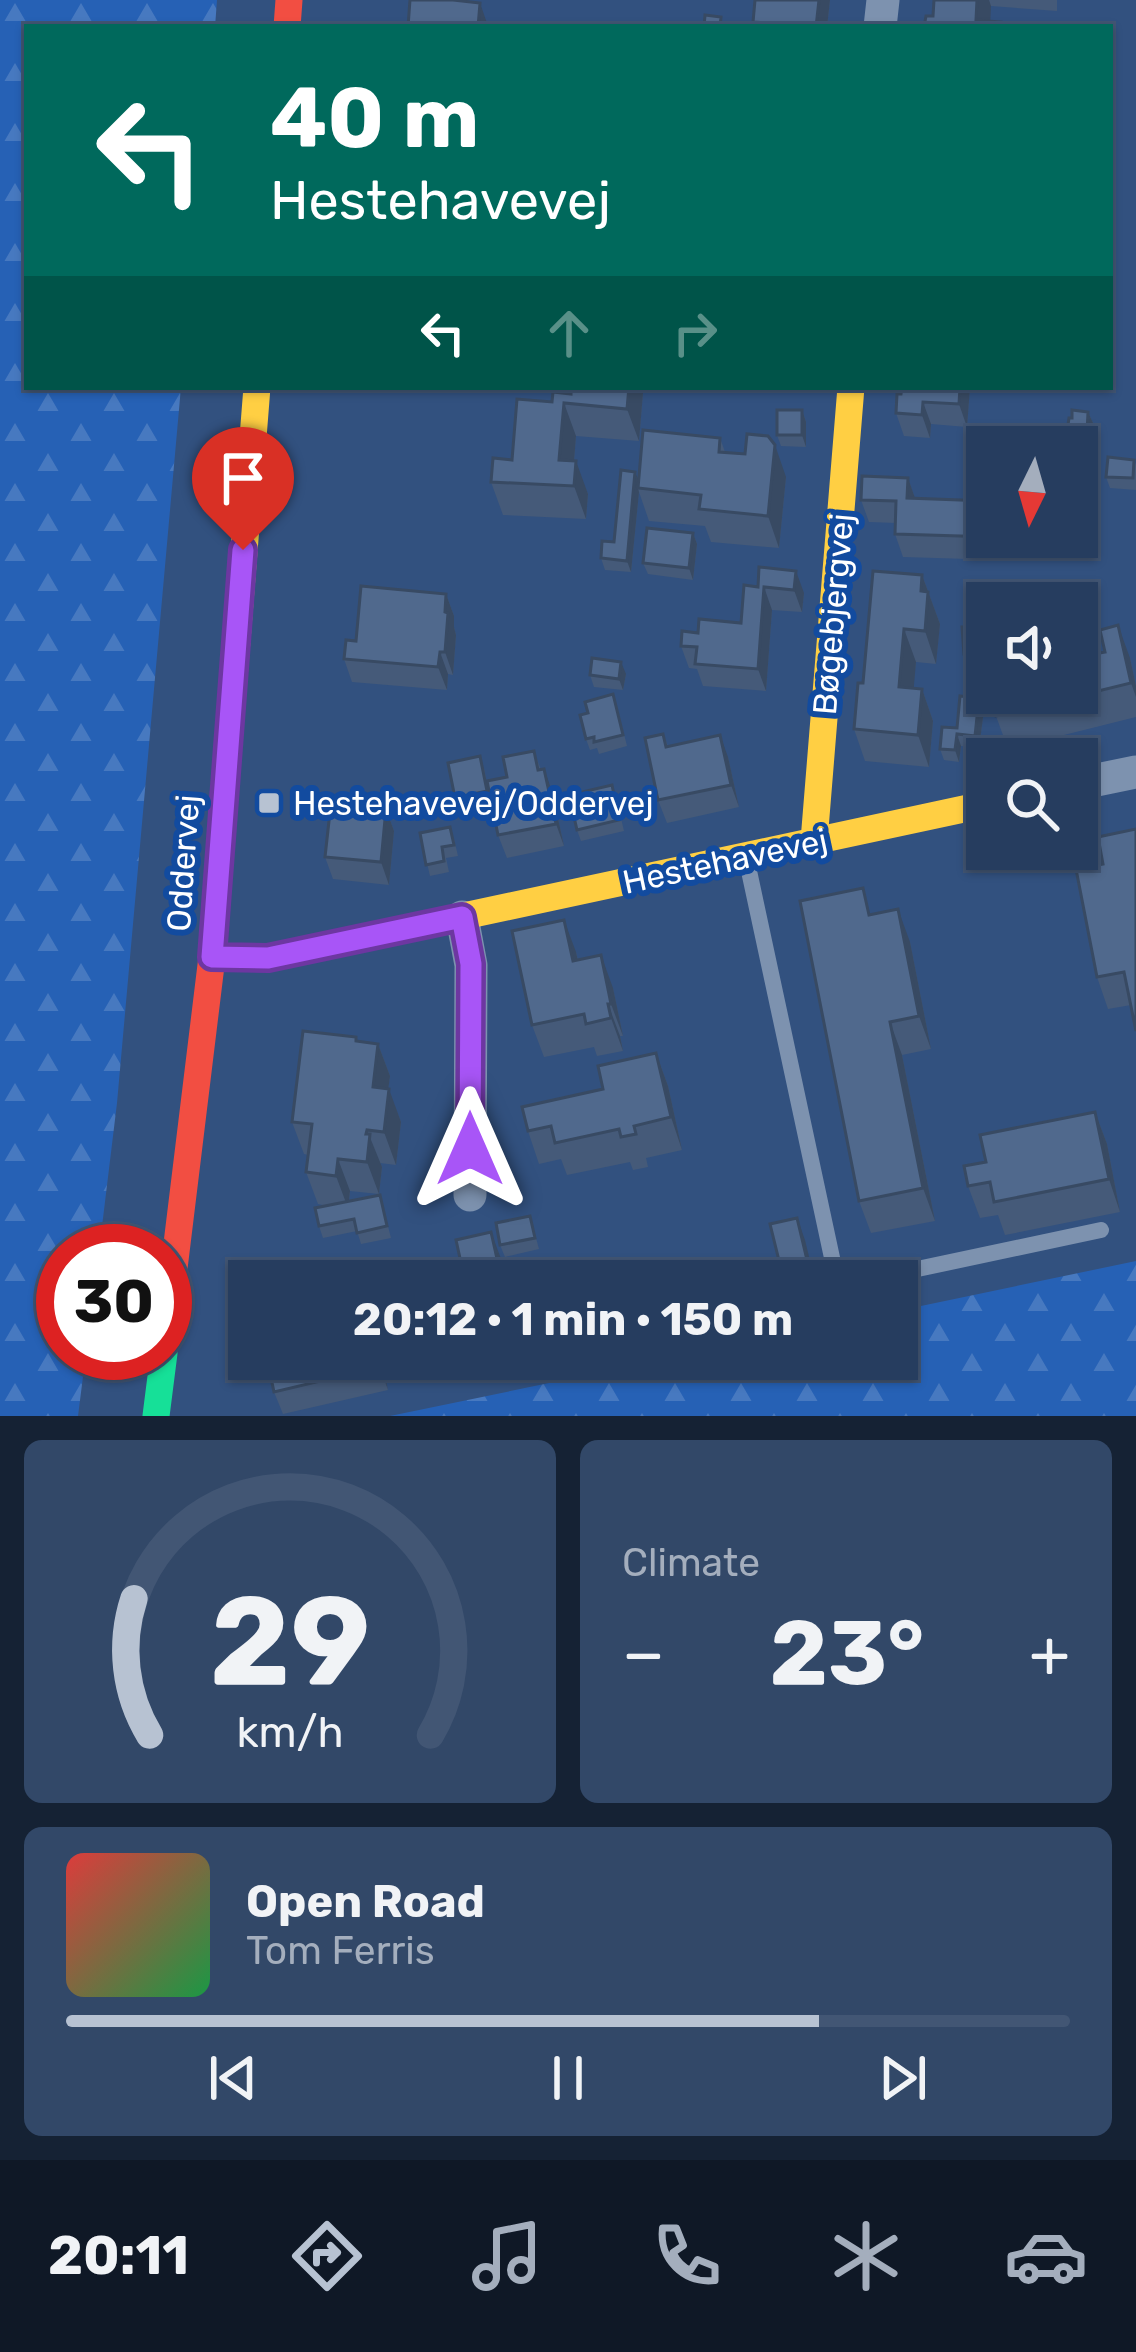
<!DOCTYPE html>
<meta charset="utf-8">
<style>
body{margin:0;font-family:Rubik,sans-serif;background:#324868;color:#f1f3f6;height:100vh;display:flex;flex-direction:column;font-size:45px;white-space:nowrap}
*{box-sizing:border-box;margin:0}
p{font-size:39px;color:#a4aebd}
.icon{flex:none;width:66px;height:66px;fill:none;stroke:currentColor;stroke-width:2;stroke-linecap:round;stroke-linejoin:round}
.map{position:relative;height:1416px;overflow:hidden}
.drawer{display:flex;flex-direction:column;gap:24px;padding:24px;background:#152234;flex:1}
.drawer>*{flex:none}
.guide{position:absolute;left:24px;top:24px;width:1089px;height:366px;border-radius:0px;box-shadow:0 3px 9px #0004,0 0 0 3px #425674;background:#00695c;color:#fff;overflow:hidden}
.needle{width:78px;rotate:185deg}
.controls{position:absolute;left:966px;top:426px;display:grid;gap:24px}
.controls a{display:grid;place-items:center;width:132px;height:132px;border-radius:0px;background:#263d5f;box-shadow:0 3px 9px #0004,0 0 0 3px #425674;font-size:60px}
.speed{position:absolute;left:36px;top:1224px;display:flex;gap:24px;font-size:60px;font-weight:700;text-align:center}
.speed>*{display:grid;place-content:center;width:156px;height:156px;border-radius:50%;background:#263d5f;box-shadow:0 3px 9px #0004,0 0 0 3px #425674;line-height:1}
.speed .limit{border:18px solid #d22;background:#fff;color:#111}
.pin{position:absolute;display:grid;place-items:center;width:102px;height:102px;color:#fff;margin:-123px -51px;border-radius:50% 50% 50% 0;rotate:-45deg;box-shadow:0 0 12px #0007}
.pin .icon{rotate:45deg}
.me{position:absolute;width:132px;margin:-66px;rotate:0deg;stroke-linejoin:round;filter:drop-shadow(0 0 9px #0008)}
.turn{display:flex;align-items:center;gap:42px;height:252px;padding:0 48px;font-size:54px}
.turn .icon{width:156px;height:156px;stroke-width:2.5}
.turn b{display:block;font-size:84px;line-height:102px}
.lanes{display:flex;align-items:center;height:114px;padding:0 48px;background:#0003;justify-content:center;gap:60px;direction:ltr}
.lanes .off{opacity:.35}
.big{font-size:90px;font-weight:700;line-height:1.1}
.drawer .widget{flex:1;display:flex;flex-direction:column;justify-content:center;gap:18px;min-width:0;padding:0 42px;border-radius:18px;background:#324868}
.drawer .dial{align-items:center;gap:0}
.dial svg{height:312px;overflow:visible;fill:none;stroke:#425674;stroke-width:7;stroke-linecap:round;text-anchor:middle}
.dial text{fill:#f1f3f6;stroke:none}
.song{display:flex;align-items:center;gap:36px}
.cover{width:144px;height:144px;border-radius:18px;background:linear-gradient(135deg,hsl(0 70% 55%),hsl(140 70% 35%))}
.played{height:12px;border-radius:6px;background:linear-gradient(90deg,#b7c2d2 75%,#425674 75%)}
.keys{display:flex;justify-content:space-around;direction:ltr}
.heat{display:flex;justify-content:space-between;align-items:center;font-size:66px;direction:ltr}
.drawer .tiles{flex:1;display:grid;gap:24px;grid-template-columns:1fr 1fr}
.widget:last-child{grid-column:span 2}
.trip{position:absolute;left:228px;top:1260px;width:690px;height:120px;border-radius:0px;background:#263d5f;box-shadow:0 3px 9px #0004,0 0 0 3px #425674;font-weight:700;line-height:120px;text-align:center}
.dock{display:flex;height:192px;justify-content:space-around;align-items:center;background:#0f1826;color:#a4aebd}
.dock .icon{width:84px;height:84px}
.dock .selected{color:#b7c2d2}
.dock b{font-size:54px;color:#f1f3f6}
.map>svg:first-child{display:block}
</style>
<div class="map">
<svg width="1136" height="1416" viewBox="0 0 1136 1416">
<defs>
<pattern id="forest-firs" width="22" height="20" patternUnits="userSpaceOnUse" patternTransform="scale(3)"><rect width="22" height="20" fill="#2661b5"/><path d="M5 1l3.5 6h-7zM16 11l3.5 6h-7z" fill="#4779c0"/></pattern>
</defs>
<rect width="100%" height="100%" fill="#32517f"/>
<g fill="url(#forest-firs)">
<path d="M 0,0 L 217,0 L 215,27 L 27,27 L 27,387 L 181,387 L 117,1103 L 99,1251 L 63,1251 L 63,1353 L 86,1353 L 78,1416 L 0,1416 Z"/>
<path d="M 1136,1261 L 1136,1416 L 390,1416 L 665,1359 L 897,1359 L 897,1311 Z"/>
</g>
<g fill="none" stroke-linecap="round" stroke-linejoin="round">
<g stroke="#7d92af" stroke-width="16">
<path d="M 746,857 L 837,1281"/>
<path d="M 861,1281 L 1101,1230"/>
</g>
<g stroke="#7d92af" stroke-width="33">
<path d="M 880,27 L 883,0"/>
<path d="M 1077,784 L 1136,772"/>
<path d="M 462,917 L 471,965 L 470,1195"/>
</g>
<path stroke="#16e098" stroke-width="27" d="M 156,1416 L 164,1353"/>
<g stroke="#ffcf43" stroke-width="27">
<path d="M 236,653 L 257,387"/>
<path d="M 814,841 L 851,387"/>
<path d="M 212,957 L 268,958 L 987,804"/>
</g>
<g stroke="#f24e42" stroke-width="27">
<path d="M 287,27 L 289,0"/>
<path d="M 165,1342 L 212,957 L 236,653"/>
</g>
</g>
<g fill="#455a79">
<path d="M 830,0 L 827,27 L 755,27 L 753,22 Z"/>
<path d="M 934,0 L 1057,0 L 1057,11 L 991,6 L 933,16 Z"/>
<path d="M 571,387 L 641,387 L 643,393 L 639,441 L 576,436 L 574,461 L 588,494 L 586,519 L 503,515 L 491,482 L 512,460 L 552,402 L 571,394 Z"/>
<path d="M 902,387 L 970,387 L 967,427 L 931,424 L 930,438 L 904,436 L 896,413 Z"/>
<path d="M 802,410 L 806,422 L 806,447 L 781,446 L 777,435 Z"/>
<path d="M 1088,412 L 1093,423 L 1091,446 L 1071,443 L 1067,432 Z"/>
<path d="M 720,438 L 725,452 L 786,477 L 779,548 L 711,542 L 705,526 L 649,521 L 639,492 L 631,572 L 605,570 L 601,558 L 614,542 L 638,480 Z"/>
<path d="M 1134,460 L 1136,465 L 1136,490 L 1110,488 L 1106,477 Z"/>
<path d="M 908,478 L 915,499 L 987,537 L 1031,537 L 1030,561 L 903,557 L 895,534 L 896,523 L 869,522 L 861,500 Z"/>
<path d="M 693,533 L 697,544 L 693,580 L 648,574 L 643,563 Z"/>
<path d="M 759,567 L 804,593 L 802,612 L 772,610 L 766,691 L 703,686 L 697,669 L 689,668 L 681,646 L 698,633 L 741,623 L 758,587 Z"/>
<path d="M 922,575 L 940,624 L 936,664 L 916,662 L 913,688 L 922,689 L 933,721 L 929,767 L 865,761 L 854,729 L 863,683 Z"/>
<path d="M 446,594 L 454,616 L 454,627 L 456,635 L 453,675 L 448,674 L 447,690 L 352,682 L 344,659 L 356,641 Z"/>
<path d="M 979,638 L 981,664 L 969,666 L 964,654 Z"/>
<path d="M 1130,658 L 1136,686 L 1136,717 L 1008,749 L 996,716 Z"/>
<path d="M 626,674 L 623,690 L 594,687 L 590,675 Z"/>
<path d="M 979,698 L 984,710 L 979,748 L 961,746 L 959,762 L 944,760 L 940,749 Z"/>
<path d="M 617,706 L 627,746 L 599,754 L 597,748 L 590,750 L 586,739 Z"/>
<path d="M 663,734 L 668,746 L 728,757 L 739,807 L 667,823 L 658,800 Z"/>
<path d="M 534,751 L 541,770 L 552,791 L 564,846 L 507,858 L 498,835 L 507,777 Z"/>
<path d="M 484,768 L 491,803 L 460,810 L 455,798 Z"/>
<path d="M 616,797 L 624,831 L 581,841 L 577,830 Z"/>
<path d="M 386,809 L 394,831 L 389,885 L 333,879 L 325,857 Z"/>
<path d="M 420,833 L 454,839 L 458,856 L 446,858 L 449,872 L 430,876 Z"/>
<path d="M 1103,864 L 1131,1005 L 1108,1009 L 1097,977 Z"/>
<path d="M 873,914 L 910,942 L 931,1049 L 902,1055 L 935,1221 L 871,1233 L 859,1201 Z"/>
<path d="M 576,952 L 578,960 L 613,988 L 623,1036 L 620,1036 L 623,1051 L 597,1056 L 594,1047 L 544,1057 L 532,1025 Z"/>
<path d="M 356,1037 L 358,1042 L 378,1044 L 390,1076 L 388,1089 L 401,1122 L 396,1165 L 380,1163 L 382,1167 L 379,1194 L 350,1191 L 349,1201 L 380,1195 L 391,1238 L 361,1244 L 357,1231 L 323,1238 L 319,1226 L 328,1206 L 318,1204 L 306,1172 L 308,1155 L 304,1154 L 292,1122 Z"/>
<path d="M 656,1053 L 668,1086 L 682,1150 L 646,1158 L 648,1167 L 633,1170 L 630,1162 L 567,1175 L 561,1159 L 539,1164 L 528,1131 L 603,1089 Z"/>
<path d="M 1095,1112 L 1107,1144 L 1120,1212 L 1005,1235 L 998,1215 L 980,1218 L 968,1186 L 986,1162 Z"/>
<path d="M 530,1216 L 539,1249 L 505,1257 L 500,1245 Z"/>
<path d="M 381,1359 L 388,1390 L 283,1414 L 274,1392 Z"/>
<path d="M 485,1359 L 521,1359 L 488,1366 Z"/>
<path d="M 531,1359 L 559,1359 L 559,1361 L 534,1367 Z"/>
</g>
<g fill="#384a63">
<path d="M 819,0 L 830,0 L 827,27 L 816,27 Z"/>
<path d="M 977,0 L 989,0 L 991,6 L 990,27 L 976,20 Z"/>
<path d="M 480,3 L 488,26 L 488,27 L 478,27 Z"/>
<path d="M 629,387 L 641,387 L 643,393 L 639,441 L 627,409 Z"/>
<path d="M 960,387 L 970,387 L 967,427 L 959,404 Z"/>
<path d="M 923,402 L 931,424 L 930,438 L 922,415 Z"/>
<path d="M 564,403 L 576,436 L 572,486 L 559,460 Z"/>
<path d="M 802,410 L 806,422 L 806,447 L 802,435 Z"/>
<path d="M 1088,412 L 1093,423 L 1091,446 L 1087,434 Z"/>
<path d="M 775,445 L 786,477 L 779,548 L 768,516 Z"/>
<path d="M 576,461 L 588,494 L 586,519 L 574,486 Z"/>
<path d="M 635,472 L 640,483 L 638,488 L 639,492 L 631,572 L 627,561 Z"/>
<path d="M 908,478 L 916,501 L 907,498 Z"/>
<path d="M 693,533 L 697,544 L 693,580 L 689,568 Z"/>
<path d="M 1022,537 L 1031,537 L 1030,561 Z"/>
<path d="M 796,571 L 804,593 L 802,612 L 794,590 Z"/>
<path d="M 922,575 L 940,624 L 936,664 L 925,631 L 921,591 Z"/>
<path d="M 764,587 L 772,610 L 766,691 L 758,669 Z"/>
<path d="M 446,594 L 454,616 L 454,627 L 456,635 L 453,675 L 445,652 Z"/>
<path d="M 1118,625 L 1130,658 L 1136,686 L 1136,697 L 1131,683 Z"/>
<path d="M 974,627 L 979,638 L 981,664 L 977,653 Z"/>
<path d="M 904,629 L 916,662 L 911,719 L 899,687 Z"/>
<path d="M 440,652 L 448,674 L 447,690 L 438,667 Z"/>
<path d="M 621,662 L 626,674 L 623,690 L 619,679 Z"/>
<path d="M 922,689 L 933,721 L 929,767 L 918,735 Z"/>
<path d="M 979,698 L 984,710 L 979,748 L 975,736 Z"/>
<path d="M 957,734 L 961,746 L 959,762 L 955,750 Z"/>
<path d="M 720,735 L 728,757 L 739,807 L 731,785 Z"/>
<path d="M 544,769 L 552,791 L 564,846 L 556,824 Z"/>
<path d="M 386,809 L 394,831 L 389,885 L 381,862 Z"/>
<path d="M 898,909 L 910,942 L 931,1049 L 919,1016 Z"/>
<path d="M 564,920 L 576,952 L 585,994 L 573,961 Z"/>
<path d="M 601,955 L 613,988 L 623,1036 L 611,1004 Z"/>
<path d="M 608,1004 L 620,1036 L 623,1051 L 611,1018 Z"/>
<path d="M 890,1022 L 902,1055 L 935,1221 L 923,1188 Z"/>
<path d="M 378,1044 L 390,1076 L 384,1120 L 373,1087 Z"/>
<path d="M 656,1053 L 668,1086 L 682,1150 L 671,1117 Z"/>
<path d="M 389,1089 L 401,1122 L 396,1165 L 384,1132 Z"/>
<path d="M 1095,1112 L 1107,1144 L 1120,1212 L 1109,1179 Z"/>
<path d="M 367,1130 L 382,1167 L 379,1194 L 367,1162 Z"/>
<path d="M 338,1159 L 350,1191 L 348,1208 L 336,1176 Z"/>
<path d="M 797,1218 L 805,1240 L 815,1281 L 812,1281 Z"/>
<path d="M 491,1232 L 503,1264 L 507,1281 L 502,1281 Z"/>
<path d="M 378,1359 L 381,1359 L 388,1390 L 380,1367 Z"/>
</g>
<g fill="#50698d" stroke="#384a63" stroke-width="3">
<path d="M 410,0 L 453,0 L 480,3 L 478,27 L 408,27 Z"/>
<path d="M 755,0 L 819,0 L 816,27 L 753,22 Z"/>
<path d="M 934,0 L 977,0 L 976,20 L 1001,22 L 1000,27 L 924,27 L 926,16 L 933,16 Z"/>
<path d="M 705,15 L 721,17 L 720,27 L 704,27 Z"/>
<path d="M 571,387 L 629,387 L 627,409 L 564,403 L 559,460 L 576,461 L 574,486 L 491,482 L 493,458 L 512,460 L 517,399 L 552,402 L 553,392 L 571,394 Z"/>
<path d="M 902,387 L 960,387 L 959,404 L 923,402 L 922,415 L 896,413 L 897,394 L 901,394 Z"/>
<rect x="777" y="410" width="25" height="25"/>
<path d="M 1072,410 L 1088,412 L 1087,434 L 1067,432 L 1069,418 L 1072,418 Z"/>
<path d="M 643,430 L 720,438 L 719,452 L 745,454 L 747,434 L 768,436 L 775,445 L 768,516 L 699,509 L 701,495 L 638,488 Z"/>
<path d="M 1108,457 L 1134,460 L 1133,478 L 1106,477 Z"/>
<path d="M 621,470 L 635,472 L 627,561 L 601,558 L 602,541 L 614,542 Z"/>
<path d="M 862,476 L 908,478 L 907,498 L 987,501 L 987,537 L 1022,538 L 895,534 L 896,501 L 861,500 Z"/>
<path d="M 647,528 L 693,533 L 689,568 L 643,563 Z"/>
<path d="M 759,567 L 796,571 L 794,590 L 764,587 L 758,669 L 695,664 L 697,647 L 681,646 L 682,631 L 698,633 L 699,619 L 741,623 L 744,585 L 758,587 Z"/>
<path d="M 873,571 L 922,575 L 921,591 L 928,592 L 925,631 L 904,629 L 899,687 L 922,689 L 918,735 L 854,729 L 858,683 L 863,683 Z"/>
<path d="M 361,586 L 446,594 L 445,612 L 448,613 L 445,652 L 440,652 L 438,667 L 344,659 L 346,640 L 356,641 Z"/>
<path d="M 1118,625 L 1131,683 L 996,716 L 991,693 L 1077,693 L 1077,657 L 1105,652 L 1100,630 Z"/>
<path d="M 962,627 L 974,627 L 977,653 L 964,654 Z"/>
<path d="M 592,658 L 621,662 L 619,679 L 590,675 Z"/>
<path d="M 613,694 L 623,735 L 594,742 L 594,737 L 586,739 L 580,715 L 588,713 L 585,702 Z"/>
<path d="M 960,696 L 979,698 L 975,736 L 957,734 L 955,750 L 940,749 L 942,727 L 957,728 Z"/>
<path d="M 663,734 L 666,747 L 720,735 L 731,785 L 658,800 L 645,738 Z"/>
<path d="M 534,751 L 538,770 L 544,769 L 556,824 L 498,835 L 487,781 L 507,777 L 503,757 Z"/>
<path d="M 480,756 L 487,791 L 455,798 L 448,763 Z"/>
<path d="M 612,785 L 619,820 L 577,830 L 569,795 Z"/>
<path d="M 331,803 L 386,809 L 381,862 L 325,857 Z"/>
<path d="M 450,827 L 454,845 L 442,847 L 444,861 L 426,865 L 420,833 Z"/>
<path d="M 1136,829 L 1136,1031 L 1124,972 L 1097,977 L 1076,869 L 1103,864 L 1098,837 Z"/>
<path d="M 863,888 L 869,915 L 898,909 L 919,1016 L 890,1022 L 923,1188 L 859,1201 L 800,901 Z"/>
<path d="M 564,920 L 573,961 L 601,955 L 611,1004 L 608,1004 L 611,1018 L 586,1024 L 584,1014 L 532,1025 L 512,931 Z"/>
<path d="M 303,1031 L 356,1037 L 356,1041 L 378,1044 L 373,1087 L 389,1089 L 384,1132 L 367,1130 L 366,1134 L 370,1134 L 367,1162 L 338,1159 L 336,1176 L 306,1172 L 312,1124 L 292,1122 Z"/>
<path d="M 656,1053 L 671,1117 L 634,1126 L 636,1134 L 621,1137 L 619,1129 L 555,1143 L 551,1126 L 528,1131 L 522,1107 L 603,1089 L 598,1066 Z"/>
<path d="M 1095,1112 L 1109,1179 L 994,1202 L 990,1182 L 968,1186 L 964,1166 L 986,1162 L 980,1135 Z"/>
<path d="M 380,1195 L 387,1226 L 357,1233 L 354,1219 L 319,1226 L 315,1208 Z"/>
<path d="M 530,1216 L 535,1238 L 500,1245 L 496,1223 Z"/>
<path d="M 797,1218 L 812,1281 L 784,1281 L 770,1224 Z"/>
<path d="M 491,1232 L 502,1281 L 465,1281 L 456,1240 Z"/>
<path d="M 572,1271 L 574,1281 L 525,1281 Z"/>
<path d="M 267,1359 L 378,1359 L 380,1367 L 274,1392 Z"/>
</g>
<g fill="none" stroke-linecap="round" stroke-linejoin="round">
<defs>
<path id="route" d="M 243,550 L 212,957 L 268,958 L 462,917 L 471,964 L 470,1149"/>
</defs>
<use href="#route" stroke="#6d37a1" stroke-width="30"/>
<use href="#route" stroke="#a855f7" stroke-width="21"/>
</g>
<rect fill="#b7c2d2" stroke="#124b9f" stroke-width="4.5" x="257" y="791" width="24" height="24" rx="6"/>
<g text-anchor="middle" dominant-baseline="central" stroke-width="12" stroke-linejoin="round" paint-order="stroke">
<g font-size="33" fill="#fff" stroke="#124b9f">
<text transform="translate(833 614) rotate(-85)">Bøgebjergvej</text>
<text transform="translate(725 861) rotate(-12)">Hestehavevej</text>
<text transform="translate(183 863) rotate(-86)">Oddervej</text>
</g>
<g font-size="33" fill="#fff" stroke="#124b9f" text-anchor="start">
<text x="293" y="803">Hestehavevej/Oddervej</text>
</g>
</g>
</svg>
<div class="controls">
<a><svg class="needle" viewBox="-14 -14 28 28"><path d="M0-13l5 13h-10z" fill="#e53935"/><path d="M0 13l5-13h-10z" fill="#a4aebd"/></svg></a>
<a><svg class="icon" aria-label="sound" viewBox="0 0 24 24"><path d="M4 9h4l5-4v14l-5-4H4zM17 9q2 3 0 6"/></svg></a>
<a><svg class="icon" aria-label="search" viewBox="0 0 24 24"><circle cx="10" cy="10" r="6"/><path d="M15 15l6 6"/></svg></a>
</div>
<div class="speed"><div class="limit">30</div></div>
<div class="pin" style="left:243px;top:550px;background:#d93025"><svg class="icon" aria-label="arrive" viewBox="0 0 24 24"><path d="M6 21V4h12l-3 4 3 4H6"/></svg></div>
<svg class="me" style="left:470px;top:1149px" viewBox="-20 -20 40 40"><path d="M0-17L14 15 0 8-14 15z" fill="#a855f7" stroke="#fff" stroke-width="4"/></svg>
<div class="trip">20:12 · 1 min · 150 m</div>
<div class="guide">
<div class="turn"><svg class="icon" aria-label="left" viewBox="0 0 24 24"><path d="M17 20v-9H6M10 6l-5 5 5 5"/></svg><div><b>40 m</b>Hestehavevej</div></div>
<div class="lanes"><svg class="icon" aria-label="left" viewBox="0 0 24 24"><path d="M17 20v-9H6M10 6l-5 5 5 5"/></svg><svg class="icon off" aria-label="ahead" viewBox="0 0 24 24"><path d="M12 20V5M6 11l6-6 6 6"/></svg><svg class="icon off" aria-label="right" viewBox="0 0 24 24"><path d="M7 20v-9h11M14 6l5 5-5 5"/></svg></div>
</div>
</div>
<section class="drawer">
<div class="tiles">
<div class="widget dial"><svg viewBox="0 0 100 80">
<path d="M14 69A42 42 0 1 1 86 69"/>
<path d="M14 69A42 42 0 0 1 10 34" stroke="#b7c2d2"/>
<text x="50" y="56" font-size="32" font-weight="700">29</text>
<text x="50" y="72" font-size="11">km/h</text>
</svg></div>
<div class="widget"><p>Climate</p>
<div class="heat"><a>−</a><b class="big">23°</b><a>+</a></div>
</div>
<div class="widget">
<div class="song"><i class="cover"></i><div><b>Open Road</b><p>Tom Ferris</p></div></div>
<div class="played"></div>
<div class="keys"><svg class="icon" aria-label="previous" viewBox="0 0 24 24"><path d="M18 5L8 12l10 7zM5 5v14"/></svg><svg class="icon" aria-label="pause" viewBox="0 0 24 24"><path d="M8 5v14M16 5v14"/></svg><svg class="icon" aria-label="next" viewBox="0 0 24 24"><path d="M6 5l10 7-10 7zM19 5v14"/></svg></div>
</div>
</div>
</section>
<nav class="dock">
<b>20:11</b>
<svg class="icon selected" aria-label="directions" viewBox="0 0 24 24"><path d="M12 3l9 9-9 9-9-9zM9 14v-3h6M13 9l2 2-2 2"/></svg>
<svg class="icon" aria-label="music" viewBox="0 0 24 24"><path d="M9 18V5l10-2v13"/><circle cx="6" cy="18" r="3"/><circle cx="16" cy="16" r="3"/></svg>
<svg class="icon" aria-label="phone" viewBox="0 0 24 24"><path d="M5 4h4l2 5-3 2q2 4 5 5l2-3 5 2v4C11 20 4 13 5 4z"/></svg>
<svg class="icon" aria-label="climate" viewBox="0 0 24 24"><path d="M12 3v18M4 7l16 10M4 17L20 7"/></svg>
<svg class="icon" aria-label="car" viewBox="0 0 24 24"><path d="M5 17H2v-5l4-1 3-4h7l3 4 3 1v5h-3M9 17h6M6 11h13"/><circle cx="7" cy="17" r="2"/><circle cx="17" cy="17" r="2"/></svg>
</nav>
